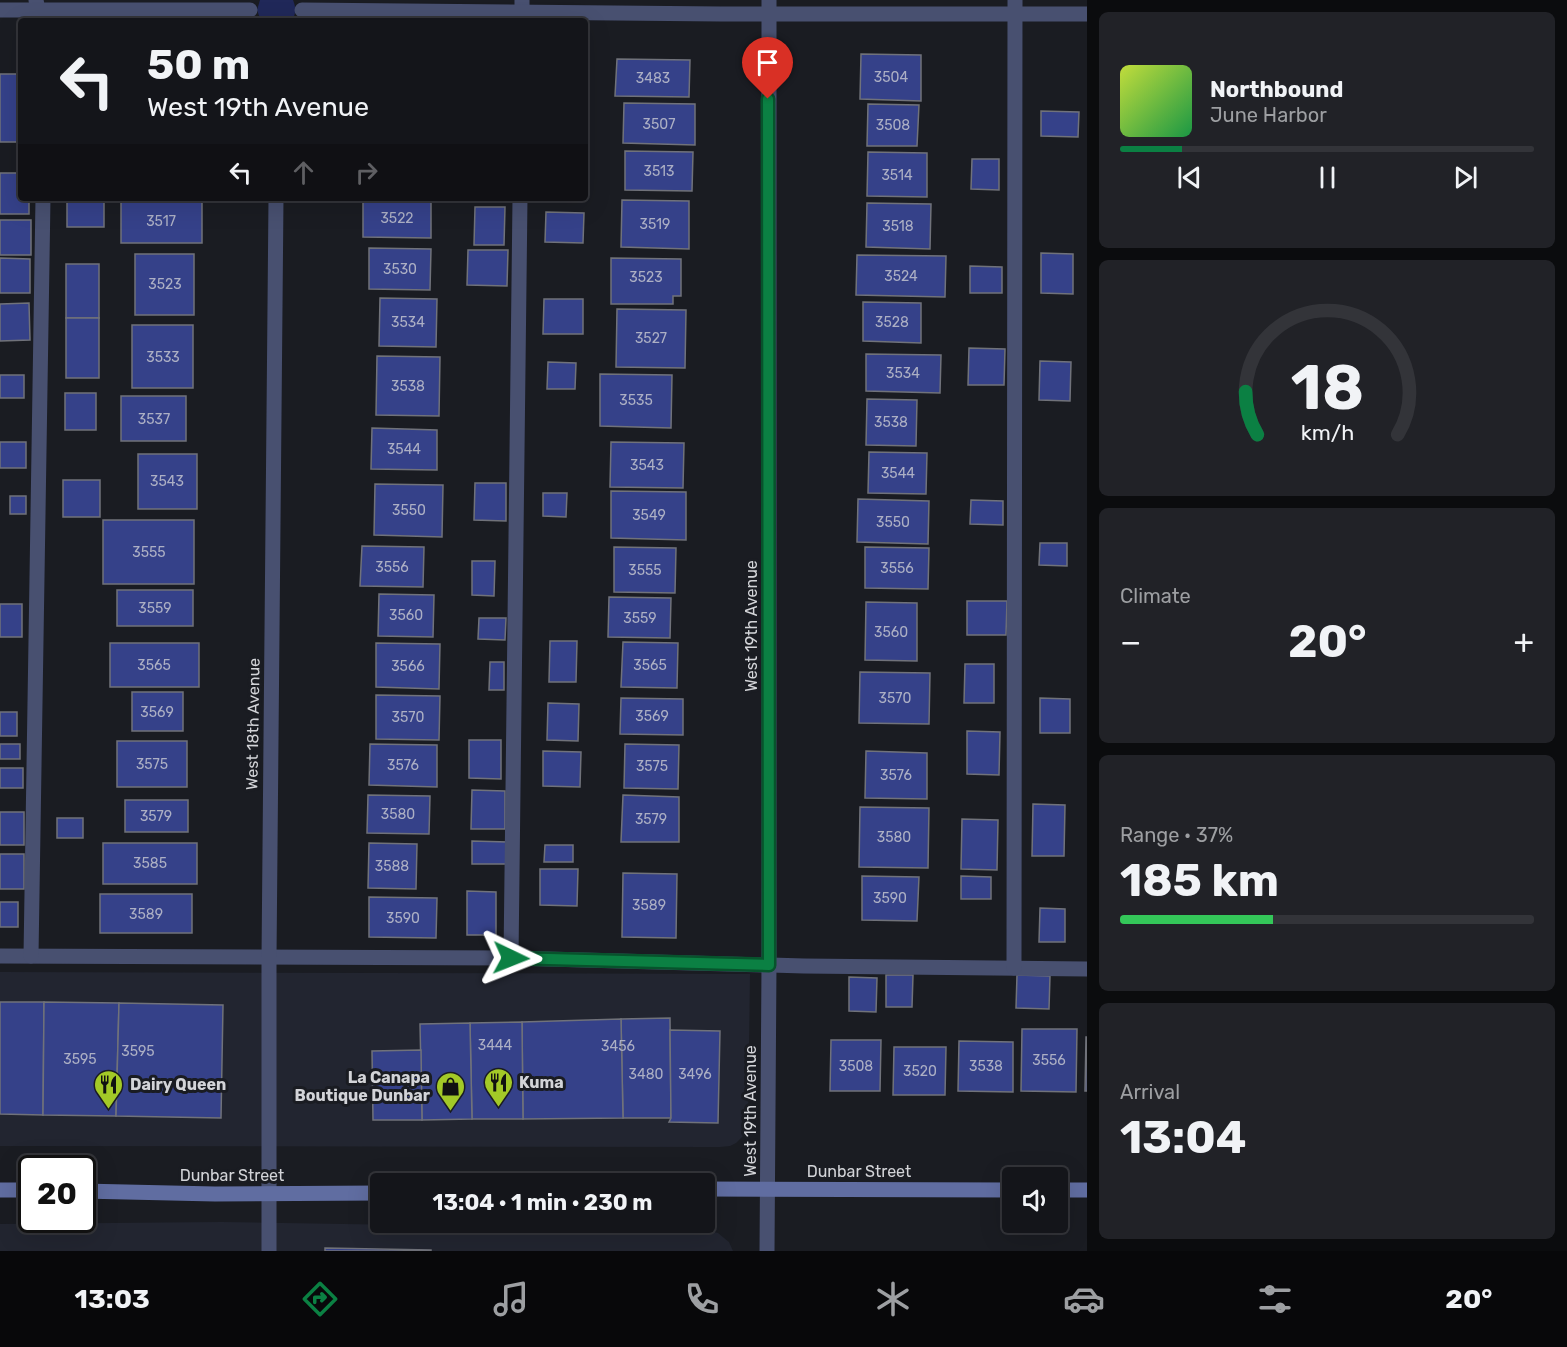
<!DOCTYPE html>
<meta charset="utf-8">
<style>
body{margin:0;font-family:Rubik,sans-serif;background:#212227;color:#f1f3f6;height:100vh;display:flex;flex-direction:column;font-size:22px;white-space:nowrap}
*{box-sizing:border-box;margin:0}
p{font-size:20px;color:#9d9fa2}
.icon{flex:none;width:33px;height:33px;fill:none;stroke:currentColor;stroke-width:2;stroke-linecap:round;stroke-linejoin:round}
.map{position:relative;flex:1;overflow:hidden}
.drawer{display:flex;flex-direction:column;gap:12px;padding:12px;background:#0b0c0e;width:480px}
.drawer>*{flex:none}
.hud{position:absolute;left:18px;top:18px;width:570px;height:183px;border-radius:6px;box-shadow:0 6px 24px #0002,0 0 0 2px #333439;background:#14151a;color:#f1f3f6;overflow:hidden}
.controls{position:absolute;left:1002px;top:1167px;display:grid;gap:12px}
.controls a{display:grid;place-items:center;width:66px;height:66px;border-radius:6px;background:#14151a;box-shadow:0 6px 24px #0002,0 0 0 2px #333439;font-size:30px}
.speed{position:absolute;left:18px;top:1155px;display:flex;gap:12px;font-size:30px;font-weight:700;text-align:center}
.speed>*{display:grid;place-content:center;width:78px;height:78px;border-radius:50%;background:#14151a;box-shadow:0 6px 24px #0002,0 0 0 2px #333439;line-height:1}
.speed .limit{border:3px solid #111;border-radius:9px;background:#fff;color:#111}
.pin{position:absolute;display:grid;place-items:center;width:51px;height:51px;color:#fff;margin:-62px -26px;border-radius:50% 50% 50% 0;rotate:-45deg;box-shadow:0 0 6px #0007}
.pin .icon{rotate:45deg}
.me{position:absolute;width:66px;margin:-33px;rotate:92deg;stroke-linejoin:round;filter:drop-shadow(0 0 4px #0008)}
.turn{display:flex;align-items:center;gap:21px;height:126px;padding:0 30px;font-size:27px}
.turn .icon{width:78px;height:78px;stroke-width:2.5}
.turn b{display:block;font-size:42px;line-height:51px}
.lanes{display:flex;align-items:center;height:57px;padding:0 30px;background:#0003;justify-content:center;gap:30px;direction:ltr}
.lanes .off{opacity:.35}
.big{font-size:45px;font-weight:700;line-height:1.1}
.drawer .widget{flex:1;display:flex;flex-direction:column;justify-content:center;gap:9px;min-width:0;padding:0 21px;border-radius:9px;background:#212227}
.drawer .dial{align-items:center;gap:0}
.dial svg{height:156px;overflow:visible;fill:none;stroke:#333439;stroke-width:7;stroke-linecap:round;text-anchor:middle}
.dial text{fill:#f1f3f6;stroke:none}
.song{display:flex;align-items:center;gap:18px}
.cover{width:72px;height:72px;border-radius:9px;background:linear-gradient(135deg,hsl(70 70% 55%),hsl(140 70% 35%))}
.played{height:6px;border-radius:3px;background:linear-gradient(90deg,#0b8043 15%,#333439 15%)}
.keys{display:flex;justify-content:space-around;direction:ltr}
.heat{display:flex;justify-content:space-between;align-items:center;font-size:33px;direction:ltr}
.charge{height:9px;border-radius:4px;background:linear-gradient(90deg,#34c759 37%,#333439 0)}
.trip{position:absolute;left:370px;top:1173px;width:345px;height:60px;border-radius:6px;background:#14151a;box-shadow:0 6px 24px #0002,0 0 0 2px #333439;font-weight:700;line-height:60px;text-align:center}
.menu{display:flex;height:96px;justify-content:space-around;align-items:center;background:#08080a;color:#9d9fa2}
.menu .icon{width:42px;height:42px}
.menu .active{color:#0b8043}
.menu b{font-size:27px;color:#f1f3f6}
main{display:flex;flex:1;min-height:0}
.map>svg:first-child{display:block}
</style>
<main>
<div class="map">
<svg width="1087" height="1251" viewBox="0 0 1087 1251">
<rect width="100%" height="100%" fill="#1a1c22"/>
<g fill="#222530">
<path d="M 0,972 L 750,974 L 748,1121 L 743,1136 L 736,1143 L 730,1146 L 720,1147 L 0,1146 Z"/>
<path d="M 222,1222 L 706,1230 L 718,1233 L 724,1238 L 729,1242 L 733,1251 L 0,1251 L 0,1224 Z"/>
</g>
<path fill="#202859" d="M 260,0 L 293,0 C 296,7 296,14 292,21 L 261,21 L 257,10 Z"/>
<g fill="#354189" stroke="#70727a" stroke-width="1.5">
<path d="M 861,54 L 921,55 L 921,101 L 860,99 Z"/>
<path d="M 617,59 L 690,60 L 689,97 L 615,96 Z"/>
<rect x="0" y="74" width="21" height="68"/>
<path d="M 624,103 L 695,104 L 695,145 L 623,143 Z"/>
<path d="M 868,104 L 919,105 L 917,146 L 867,146 Z"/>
<path d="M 585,110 L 587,110 L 586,145 L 585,145 Z"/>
<path d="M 1041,111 L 1079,112 L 1078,137 L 1041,136 Z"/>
<path d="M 625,151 L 693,152 L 692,191 L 625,190 Z"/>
<rect x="585" y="152" width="2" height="43"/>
<path d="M 868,152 L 927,153 L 927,197 L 867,196 Z"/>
<path d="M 972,159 L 999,159 L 999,190 L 971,189 Z"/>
<path d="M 0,173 L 21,173 L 21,198 L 29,198 L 29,214 L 0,214 Z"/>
<rect x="67" y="198" width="37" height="29"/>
<rect x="121" y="198" width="81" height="45"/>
<path d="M 363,198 L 431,198 L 431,238 L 363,237 Z"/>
<path d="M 622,200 L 689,201 L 689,249 L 621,247 Z"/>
<path d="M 867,203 L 931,204 L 930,249 L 866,247 Z"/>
<path d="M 475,207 L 505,207 L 504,245 L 474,245 Z"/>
<path d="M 546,212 L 584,213 L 583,243 L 545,242 Z"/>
<rect x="0" y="220" width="31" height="35"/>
<path d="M 369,248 L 431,249 L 430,290 L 369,289 Z"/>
<path d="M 468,250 L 508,250 L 507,286 L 467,285 Z"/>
<path d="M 1041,253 L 1073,254 L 1073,294 L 1041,293 Z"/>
<rect x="135" y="254" width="59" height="61"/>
<path d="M 857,255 L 946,256 L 945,297 L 856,295 Z"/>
<path d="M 0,258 L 30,259 L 30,293 L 0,293 Z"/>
<path d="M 611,258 L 681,259 L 681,296 L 673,296 L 673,304 L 611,304 Z"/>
<rect x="66" y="264" width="33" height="54"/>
<path d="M 970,266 L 1002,267 L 1002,293 L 970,293 Z"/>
<path d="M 380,298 L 437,299 L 436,347 L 379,346 Z"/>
<path d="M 544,299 L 583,299 L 583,334 L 543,334 Z"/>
<path d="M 863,302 L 921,303 L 921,343 L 863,341 Z"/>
<path d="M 29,303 L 30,340 L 0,341 L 0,304 Z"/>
<path d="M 617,309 L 686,310 L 685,368 L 616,367 Z"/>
<rect x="66" y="318" width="33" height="60"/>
<rect x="132" y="325" width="61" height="63"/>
<path d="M 969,348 L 1005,349 L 1004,385 L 968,385 Z"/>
<path d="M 866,354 L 941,355 L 940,393 L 866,391 Z"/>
<path d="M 377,356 L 440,357 L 439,416 L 376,415 Z"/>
<path d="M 1040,361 L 1071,362 L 1070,401 L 1039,400 Z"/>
<path d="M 548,362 L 576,363 L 575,389 L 547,389 Z"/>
<path d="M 600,374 L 672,375 L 671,428 L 600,426 Z"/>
<rect x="0" y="375" width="24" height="23"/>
<rect x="65" y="393" width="31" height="37"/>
<rect x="121" y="396" width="65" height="45"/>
<path d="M 867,399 L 917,400 L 916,446 L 866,445 Z"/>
<path d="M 372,428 L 437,430 L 437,470 L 371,469 Z"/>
<rect x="0" y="442" width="26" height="26"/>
<path d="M 611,442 L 684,443 L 683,488 L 610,487 Z"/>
<path d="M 869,452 L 927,453 L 926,494 L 868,493 Z"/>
<rect x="138" y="454" width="59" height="55"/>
<rect x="63" y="480" width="37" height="37"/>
<path d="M 475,483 L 506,483 L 506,521 L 474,520 Z"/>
<path d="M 375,484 L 443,485 L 442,537 L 374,535 Z"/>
<path d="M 611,491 L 686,492 L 686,540 L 611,538 Z"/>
<path d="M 543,493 L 567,493 L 566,517 L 543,516 Z"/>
<rect x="10" y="496" width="16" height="18"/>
<path d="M 858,499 L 929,501 L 928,544 L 857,542 Z"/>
<path d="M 971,500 L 1003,501 L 1003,525 L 970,524 Z"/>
<rect x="103" y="520" width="91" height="64"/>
<path d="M 1040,543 L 1067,543 L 1067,566 L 1039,565 Z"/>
<path d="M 362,546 L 424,547 L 423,587 L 360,586 Z"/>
<path d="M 614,547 L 676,548 L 675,593 L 614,592 Z"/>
<path d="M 865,547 L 929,548 L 928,589 L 865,588 Z"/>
<path d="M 472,561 L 495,561 L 494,596 L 472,595 Z"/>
<rect x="117" y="590" width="76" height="36"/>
<path d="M 379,594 L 434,595 L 433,637 L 378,636 Z"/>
<path d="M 609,597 L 671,598 L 670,638 L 608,637 Z"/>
<path d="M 967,601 L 1007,601 L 1006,635 L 967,635 Z"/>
<path d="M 866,602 L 917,603 L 917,661 L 865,660 Z"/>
<rect x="0" y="604" width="22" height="33"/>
<path d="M 479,618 L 506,618 L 505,640 L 478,639 Z"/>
<path d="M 550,641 L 577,641 L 576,682 L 549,682 Z"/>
<path d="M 623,642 L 678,643 L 677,688 L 621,687 Z"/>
<rect x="110" y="643" width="89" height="44"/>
<path d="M 376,643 L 440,644 L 439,689 L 376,687 Z"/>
<path d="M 490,662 L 504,662 L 504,690 L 489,690 Z"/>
<path d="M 965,664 L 994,664 L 994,703 L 964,703 Z"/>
<path d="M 860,672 L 930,673 L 929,724 L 859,723 Z"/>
<rect x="132" y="692" width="51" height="39"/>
<path d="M 376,695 L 440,696 L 439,740 L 376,739 Z"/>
<path d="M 621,698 L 683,699 L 683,735 L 620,734 Z"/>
<path d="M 1040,698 L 1070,699 L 1070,733 L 1040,733 Z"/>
<path d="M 548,703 L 579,704 L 578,741 L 547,740 Z"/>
<rect x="0" y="712" width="17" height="24"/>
<path d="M 967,731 L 1000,732 L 999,775 L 967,774 Z"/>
<path d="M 469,740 L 501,740 L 501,779 L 469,778 Z"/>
<rect x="117" y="741" width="70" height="46"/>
<rect x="0" y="744" width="20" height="15"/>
<path d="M 370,744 L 437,745 L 437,787 L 369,785 Z"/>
<path d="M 625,744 L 679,745 L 678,789 L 624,788 Z"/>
<path d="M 543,751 L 581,752 L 580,787 L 543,786 Z"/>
<path d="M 866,751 L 927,753 L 927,799 L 865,798 Z"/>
<rect x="0" y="768" width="23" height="20"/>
<path d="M 472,790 L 505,791 L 505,829 L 471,829 Z"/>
<path d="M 368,795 L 430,796 L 429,834 L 367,833 Z"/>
<path d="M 623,795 L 679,797 L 679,842 L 621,842 Z"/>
<rect x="125" y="800" width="63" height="32"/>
<path d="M 1033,804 L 1065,805 L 1064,856 L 1032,856 Z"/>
<path d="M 860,807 L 929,808 L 928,868 L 859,867 Z"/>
<rect x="0" y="812" width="24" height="33"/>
<rect x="57" y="818" width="26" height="20"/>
<path d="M 962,819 L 998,820 L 997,870 L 961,869 Z"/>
<path d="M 472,841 L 508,842 L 507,864 L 472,864 Z"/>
<rect x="103" y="843" width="94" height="41"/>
<path d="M 369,843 L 417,844 L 416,889 L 368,888 Z"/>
<path d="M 545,845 L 573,845 L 573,862 L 544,862 Z"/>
<rect x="0" y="854" width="24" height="35"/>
<path d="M 540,869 L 578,869 L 577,906 L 540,905 Z"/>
<path d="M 623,873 L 677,874 L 676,938 L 622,937 Z"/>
<path d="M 862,876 L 919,877 L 917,921 L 862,920 Z"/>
<path d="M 961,876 L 991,877 L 991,899 L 961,899 Z"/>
<path d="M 467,891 L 496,892 L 496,935 L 467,935 Z"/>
<rect x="100" y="894" width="92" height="39"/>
<path d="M 369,897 L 437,898 L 436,938 L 369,937 Z"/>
<rect x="0" y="902" width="18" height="25"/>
<path d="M 1040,908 L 1065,909 L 1065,942 L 1039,942 Z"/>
<path d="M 886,975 L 913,975 L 912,1007 L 886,1007 Z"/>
<path d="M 1017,975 L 1050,976 L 1049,1009 L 1016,1008 Z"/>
<path d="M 849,977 L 877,978 L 876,1012 L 849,1011 Z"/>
<path d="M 0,1002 L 44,1002 L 43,1115 L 0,1114 Z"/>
<path d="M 44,1002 L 119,1003 L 116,1116 L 43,1115 Z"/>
<path d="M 119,1003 L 223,1005 L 221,1118 L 116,1116 Z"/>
<path d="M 670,1018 L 671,1118 L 623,1118 L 621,1019 Z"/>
<path d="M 621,1019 L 623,1118 L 523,1119 L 522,1022 Z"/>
<path d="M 522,1022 L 523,1119 L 472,1119 L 470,1023 Z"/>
<path d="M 470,1023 L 472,1119 L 422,1120 L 420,1024 Z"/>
<path d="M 1022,1029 L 1077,1029 L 1076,1092 L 1021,1091 Z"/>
<path d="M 670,1030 L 720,1031 L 718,1123 L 669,1122 L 671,1118 Z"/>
<path d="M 1086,1037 L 1087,1037 L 1087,1091 L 1085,1091 Z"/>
<path d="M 831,1040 L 881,1040 L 880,1091 L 830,1091 Z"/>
<path d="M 959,1041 L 1013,1042 L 1013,1092 L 958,1091 Z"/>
<path d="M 894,1047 L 946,1047 L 945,1095 L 893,1095 Z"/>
<path d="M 421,1050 L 422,1120 L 373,1120 L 372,1051 Z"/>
<path d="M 325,1248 L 431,1250 L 431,1251 L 325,1251 Z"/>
</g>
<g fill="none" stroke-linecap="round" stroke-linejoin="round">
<g stroke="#485070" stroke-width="15">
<path d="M 36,0 L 40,21"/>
<path d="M 522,0 L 522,21"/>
<path d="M 0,956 L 511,958 L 804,966 L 1087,969"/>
<path d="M 31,956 L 43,198"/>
<path d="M 511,958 L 520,198"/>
<path d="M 1014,968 L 1015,0"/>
</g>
<g stroke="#485070" stroke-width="15">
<path d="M 0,10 L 250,10"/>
<path d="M 302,10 L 721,14 L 1087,14"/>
<path d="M 269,1251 L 269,957 L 276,198"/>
<path d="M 767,1251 L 769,965 L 769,0"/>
</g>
<g stroke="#606da1" stroke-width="15">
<path d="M 705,1189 L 1012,1190"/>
<path d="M 0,1190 L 32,1190"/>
<path d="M 1058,1190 L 1087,1190"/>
<path d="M 82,1191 L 215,1194 L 381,1193"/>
</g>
</g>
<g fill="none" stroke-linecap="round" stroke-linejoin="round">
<defs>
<path id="route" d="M 511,958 L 769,965 L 768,99"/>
</defs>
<use href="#route" stroke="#07532c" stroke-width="15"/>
<use href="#route" stroke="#0b8043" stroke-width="10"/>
</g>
<defs>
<symbol id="restaurant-pin" viewBox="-11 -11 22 30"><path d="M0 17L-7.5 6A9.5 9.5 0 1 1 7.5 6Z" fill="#a3c927" stroke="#1a1c22"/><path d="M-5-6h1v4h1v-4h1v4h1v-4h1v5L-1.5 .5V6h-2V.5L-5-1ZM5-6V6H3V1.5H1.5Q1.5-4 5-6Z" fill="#111"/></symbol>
<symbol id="shop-pin" viewBox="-11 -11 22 30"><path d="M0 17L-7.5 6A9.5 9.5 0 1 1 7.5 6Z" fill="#a3c927" stroke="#1a1c22"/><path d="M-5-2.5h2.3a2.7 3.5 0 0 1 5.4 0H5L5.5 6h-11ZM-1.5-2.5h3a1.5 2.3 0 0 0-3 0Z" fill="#111"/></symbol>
</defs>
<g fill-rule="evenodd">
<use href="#restaurant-pin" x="482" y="1066" width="33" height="45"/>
<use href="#restaurant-pin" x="92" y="1068" width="33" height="45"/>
<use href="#shop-pin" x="434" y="1070" width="33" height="45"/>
</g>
<g text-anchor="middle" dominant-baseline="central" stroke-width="6" stroke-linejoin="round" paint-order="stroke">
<g font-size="14" fill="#acafc4">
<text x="891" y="77">3504</text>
<text x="653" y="78">3483</text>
<text x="659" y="124">3507</text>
<text x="893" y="125">3508</text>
<text x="659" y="171">3513</text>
<text x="897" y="175">3514</text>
<text x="397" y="218">3522</text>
<text x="161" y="221">3517</text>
<text x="655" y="224">3519</text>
<text x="898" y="226">3518</text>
<text x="400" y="269">3530</text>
<text x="901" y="276">3524</text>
<text x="646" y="277">3523</text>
<text x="165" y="284">3523</text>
<text x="408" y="322">3534</text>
<text x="892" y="322">3528</text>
<text x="651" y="338">3527</text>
<text x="163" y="357">3533</text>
<text x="903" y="373">3534</text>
<text x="408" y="386">3538</text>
<text x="636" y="400">3535</text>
<text x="154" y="419">3537</text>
<text x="891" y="422">3538</text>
<text x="404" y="449">3544</text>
<text x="647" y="465">3543</text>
<text x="898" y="473">3544</text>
<text x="167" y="481">3543</text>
<text x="409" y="510">3550</text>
<text x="649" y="515">3549</text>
<text x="893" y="522">3550</text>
<text x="149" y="552">3555</text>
<text x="392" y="567">3556</text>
<text x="897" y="568">3556</text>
<text x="645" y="570">3555</text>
<text x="155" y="608">3559</text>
<text x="406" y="615">3560</text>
<text x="640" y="618">3559</text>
<text x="891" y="632">3560</text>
<text x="154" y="665">3565</text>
<text x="650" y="665">3565</text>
<text x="408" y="666">3566</text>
<text x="895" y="698">3570</text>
<text x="157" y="712">3569</text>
<text x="652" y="716">3569</text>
<text x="408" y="717">3570</text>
<text x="152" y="764">3575</text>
<text x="403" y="765">3576</text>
<text x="652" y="766">3575</text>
<text x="896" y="775">3576</text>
<text x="398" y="814">3580</text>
<text x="156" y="816">3579</text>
<text x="651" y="819">3579</text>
<text x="894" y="837">3580</text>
<text x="150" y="863">3585</text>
<text x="392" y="866">3588</text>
<text x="890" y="898">3590</text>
<text x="649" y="905">3589</text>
<text x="146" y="914">3589</text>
<text x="403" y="918">3590</text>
<text x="495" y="1045">3444</text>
<text x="618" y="1046">3456</text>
<text x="138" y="1051">3595</text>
<text x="80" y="1059">3595</text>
<text x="1049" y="1060">3556</text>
<text x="856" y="1066">3508</text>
<text x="986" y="1066">3538</text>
<text x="920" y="1071">3520</text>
<text x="646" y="1074">3480</text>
<text x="695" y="1074">3496</text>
</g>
<g font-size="16" fill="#d3d4d8" stroke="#1a1c22">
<text transform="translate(751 626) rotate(-90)">West 19th Avenue</text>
<text transform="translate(253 724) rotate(-89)">West 18th Avenue</text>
<text transform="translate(750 1111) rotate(-90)">West 19th Avenue</text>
<text x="859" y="1171">Dunbar Street</text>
<text x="232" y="1175">Dunbar Street</text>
</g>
<g font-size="16" font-weight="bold" fill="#d3d4d8" stroke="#1a1c22" text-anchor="start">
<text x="430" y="1077" text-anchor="end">La Canapa<tspan x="430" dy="18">Boutique Dunbar</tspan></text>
<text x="519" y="1082">Kuma</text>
<text x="130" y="1084">Dairy Queen</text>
</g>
</g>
</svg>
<div class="controls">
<a><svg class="icon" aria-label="sound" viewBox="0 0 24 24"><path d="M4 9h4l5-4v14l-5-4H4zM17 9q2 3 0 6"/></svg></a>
</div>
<div class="speed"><div class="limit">20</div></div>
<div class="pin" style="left:768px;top:99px;background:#d93025"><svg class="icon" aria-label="arrive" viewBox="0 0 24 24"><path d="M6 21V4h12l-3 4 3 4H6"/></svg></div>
<svg class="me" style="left:511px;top:958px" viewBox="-20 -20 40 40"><path d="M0-17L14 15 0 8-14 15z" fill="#0b8043" stroke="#fff" stroke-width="4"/></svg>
<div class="trip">13:04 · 1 min · 230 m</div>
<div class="hud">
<div class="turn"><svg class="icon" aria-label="left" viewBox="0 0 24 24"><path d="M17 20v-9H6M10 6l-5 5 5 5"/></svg><div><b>50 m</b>West 19th Avenue</div></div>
<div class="lanes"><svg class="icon" aria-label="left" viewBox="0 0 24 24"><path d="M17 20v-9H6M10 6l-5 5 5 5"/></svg><svg class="icon off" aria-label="ahead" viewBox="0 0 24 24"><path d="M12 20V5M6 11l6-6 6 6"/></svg><svg class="icon off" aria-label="right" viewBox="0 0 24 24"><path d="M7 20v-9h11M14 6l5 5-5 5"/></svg></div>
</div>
</div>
<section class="drawer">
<div class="widget">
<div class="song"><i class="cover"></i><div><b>Northbound</b><p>June Harbor</p></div></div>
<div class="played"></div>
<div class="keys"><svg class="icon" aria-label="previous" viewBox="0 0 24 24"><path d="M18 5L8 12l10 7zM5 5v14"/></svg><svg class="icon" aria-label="pause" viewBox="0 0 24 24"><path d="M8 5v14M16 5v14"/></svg><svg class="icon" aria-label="next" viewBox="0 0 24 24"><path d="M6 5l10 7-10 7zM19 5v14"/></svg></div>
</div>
<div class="widget dial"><svg viewBox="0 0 100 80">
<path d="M14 69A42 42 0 1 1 86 69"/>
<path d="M14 69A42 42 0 0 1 8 47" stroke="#0b8043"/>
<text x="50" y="56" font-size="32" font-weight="700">18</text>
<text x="50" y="72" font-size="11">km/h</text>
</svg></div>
<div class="widget"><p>Climate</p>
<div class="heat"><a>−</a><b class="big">20°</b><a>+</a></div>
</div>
<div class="widget"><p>Range · 37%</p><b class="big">185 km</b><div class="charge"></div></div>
<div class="widget"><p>Arrival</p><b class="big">13:04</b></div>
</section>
</main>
<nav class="menu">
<b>13:03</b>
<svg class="icon active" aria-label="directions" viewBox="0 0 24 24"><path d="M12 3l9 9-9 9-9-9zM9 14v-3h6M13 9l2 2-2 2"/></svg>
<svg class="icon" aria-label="music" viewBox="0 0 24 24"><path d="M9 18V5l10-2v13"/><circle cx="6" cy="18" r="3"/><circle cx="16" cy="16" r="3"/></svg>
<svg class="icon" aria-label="phone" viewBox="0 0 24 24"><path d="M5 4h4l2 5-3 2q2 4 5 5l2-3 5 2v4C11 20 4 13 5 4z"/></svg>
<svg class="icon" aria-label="climate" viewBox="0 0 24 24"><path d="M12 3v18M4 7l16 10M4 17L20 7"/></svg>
<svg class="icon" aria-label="car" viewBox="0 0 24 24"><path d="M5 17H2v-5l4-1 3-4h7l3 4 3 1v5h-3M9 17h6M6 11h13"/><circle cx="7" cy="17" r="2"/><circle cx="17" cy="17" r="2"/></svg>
<svg class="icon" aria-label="filters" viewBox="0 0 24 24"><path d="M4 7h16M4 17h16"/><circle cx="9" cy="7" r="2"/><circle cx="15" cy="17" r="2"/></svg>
<b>20°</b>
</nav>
